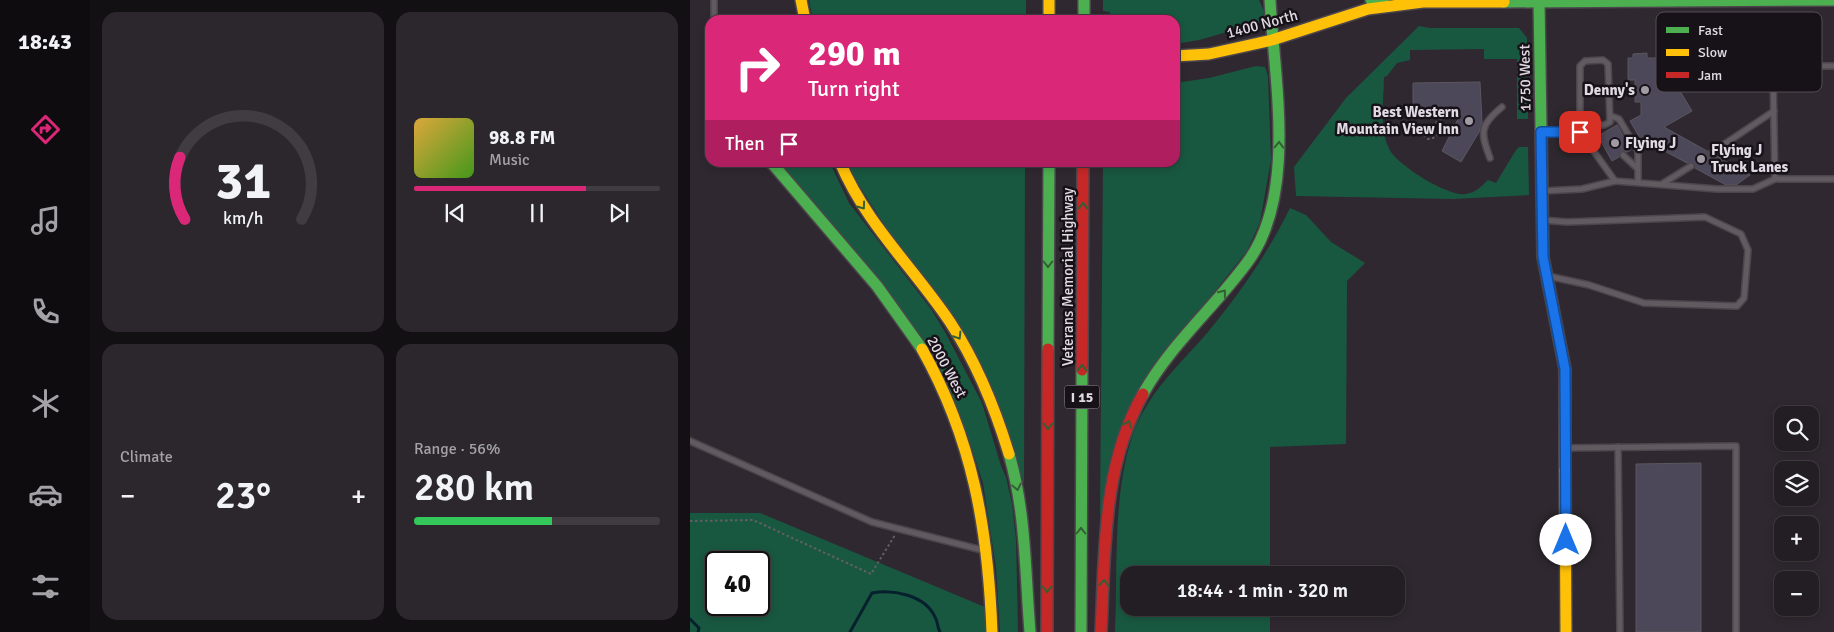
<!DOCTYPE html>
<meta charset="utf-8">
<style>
body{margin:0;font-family:Signika,sans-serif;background:#2b272c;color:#f1f3f6;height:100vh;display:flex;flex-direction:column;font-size:19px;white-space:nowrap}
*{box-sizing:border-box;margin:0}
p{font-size:16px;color:#a3a2a6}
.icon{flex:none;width:28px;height:28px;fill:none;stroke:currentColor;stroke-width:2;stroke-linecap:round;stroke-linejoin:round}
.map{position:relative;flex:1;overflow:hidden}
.details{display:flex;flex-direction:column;gap:12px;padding:12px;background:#131014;width:600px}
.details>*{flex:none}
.banner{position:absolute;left:15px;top:15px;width:475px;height:152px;border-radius:15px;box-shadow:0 2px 8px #0003,0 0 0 1px #403c41;background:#db2777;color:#fff;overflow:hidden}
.buttons{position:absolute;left:1084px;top:406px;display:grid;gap:10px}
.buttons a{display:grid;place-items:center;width:45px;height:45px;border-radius:10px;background:#231e24;box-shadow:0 2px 8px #0003,0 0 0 1px #403c41;font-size:25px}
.speed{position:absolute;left:15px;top:551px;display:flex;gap:10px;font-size:25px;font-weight:700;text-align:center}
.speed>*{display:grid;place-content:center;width:65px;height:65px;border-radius:50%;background:#231e24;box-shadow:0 2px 8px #0003,0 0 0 1px #403c41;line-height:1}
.speed .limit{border:2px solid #111;border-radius:8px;background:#fff;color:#111}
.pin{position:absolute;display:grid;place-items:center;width:42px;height:42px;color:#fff;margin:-21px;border-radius:10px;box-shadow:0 2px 8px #0006}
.me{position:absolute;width:55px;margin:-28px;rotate:0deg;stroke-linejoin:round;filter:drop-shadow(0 0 4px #0008)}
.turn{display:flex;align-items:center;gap:18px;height:105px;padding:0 20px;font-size:22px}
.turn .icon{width:65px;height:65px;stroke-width:2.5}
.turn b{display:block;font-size:35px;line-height:42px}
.then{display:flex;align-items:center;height:48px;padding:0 20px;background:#0003;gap:10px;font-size:19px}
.big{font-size:38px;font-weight:600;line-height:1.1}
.details .card{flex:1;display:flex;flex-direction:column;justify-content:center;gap:8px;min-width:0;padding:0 18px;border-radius:15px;background:#2b272c}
.details .dial{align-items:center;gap:0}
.dial svg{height:130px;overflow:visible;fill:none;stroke:#403c41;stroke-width:7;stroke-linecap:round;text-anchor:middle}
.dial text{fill:#f1f3f6;stroke:none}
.song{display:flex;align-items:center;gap:15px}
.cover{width:60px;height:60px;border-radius:8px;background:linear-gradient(135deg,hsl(40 70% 55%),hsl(100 70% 35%))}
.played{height:5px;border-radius:2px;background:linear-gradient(90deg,#db2777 70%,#403c41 70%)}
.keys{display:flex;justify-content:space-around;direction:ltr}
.heat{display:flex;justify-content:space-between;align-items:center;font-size:28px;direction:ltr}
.charge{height:8px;border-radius:4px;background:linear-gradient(90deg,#34c759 56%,#403c41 0)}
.details .tiles{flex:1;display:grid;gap:12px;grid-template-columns:repeat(2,1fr)}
.trip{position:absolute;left:430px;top:566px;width:285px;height:50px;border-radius:15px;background:#231e24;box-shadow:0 2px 8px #0003,0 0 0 1px #403c41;font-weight:600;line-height:50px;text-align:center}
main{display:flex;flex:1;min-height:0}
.menu{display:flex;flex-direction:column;width:90px;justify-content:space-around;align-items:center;background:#0e0c0e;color:#a3a2a6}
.menu .icon{width:35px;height:35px}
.menu .current{color:#db2777}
.menu b{font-size:22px;color:#f1f3f6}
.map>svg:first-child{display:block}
</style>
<main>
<nav class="menu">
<b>18:43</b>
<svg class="icon current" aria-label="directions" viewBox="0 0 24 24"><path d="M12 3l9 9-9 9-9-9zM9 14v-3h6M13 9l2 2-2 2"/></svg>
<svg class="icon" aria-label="music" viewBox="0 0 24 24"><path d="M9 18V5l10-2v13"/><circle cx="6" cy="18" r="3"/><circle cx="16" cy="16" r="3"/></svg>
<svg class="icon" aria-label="phone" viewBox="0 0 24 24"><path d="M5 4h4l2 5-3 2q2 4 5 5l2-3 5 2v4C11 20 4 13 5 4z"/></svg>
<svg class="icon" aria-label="climate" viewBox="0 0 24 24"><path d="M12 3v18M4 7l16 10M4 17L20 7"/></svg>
<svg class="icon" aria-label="car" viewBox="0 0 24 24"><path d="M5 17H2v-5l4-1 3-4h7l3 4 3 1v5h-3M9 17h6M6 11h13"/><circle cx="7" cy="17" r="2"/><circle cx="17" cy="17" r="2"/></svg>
<svg class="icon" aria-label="filters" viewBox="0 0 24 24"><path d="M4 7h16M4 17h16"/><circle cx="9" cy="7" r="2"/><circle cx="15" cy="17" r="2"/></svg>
</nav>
<section class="details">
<div class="tiles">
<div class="card dial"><svg viewBox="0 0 100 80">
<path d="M14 69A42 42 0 1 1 86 69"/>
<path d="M14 69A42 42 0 0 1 11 31" stroke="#db2777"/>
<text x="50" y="56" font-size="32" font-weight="700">31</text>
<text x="50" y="72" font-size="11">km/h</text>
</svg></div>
<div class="card">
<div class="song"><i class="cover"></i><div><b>98.8 FM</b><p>Music</p></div></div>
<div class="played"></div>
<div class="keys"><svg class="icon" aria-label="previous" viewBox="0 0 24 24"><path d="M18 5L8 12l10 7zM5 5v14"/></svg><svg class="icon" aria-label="pause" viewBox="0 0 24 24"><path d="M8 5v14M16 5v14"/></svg><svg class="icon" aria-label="next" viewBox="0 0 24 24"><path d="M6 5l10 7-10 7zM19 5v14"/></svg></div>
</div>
<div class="card"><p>Climate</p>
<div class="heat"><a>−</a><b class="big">23°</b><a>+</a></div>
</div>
<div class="card"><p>Range · 56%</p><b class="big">280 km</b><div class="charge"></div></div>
</div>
</section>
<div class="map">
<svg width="1144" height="632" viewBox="0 0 1144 632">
<rect width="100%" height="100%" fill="#2f2830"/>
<g fill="#195840" fill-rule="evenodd">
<path d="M 119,0 L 336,0 L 336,20 L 123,20 Z"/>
<path d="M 413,0 L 569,0 L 575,14 L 569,23 L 509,40 L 485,44 L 485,20 L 419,20 L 420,12 L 413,11 Z"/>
<path d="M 729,26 L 740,28 L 829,28 L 837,38 L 838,119 L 827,119 L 827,59 L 794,59 L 794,49 L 720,50 L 720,60 L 707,63 L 697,76 L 694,77 C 694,100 688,131 701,152 C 711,167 758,197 776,194 C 785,193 792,186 798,180 L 806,183 L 826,150 L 829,147 L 838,147 L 839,195 L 763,199 L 606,196 L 604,167 L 656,98 Z"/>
<path d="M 566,66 L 575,67 L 578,76 L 581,160 L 570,222 L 557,251 L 475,354 L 410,517 L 413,163 L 485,162 L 485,83 L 519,78 Z"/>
<path d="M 89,163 L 140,163 L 159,203 L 241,309 L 255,332 L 292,403 L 311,466 L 316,477 L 322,504 L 326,539 L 328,632 L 310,632 L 306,567 L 293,483 L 281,446 L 246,363 Z"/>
<path d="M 155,163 L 335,163 L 334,484 L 318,434 L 209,248 Z"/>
<path d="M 600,208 L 616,215 L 641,242 L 675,263 L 657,281 L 656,444 L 580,447 L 580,575 L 439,575 L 439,608 L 580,608 L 580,632 L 425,632 C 428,567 421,477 450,418 C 466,385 494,360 518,332 C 550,293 578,253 600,208 Z"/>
<path d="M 0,513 L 70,513 L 302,610 L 302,632 L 0,632 ZM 26,562 L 69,562 L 69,605 L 26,605 Z"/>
</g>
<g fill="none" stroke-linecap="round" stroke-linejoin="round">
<g stroke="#07202e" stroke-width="3">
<path d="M 0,619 L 9,628 L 8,632"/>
<path d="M 160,632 L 182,593 C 203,589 235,595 245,617 C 248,622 247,627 250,632"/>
</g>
</g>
<g fill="#4c4859" stroke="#59575f">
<path d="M 957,53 L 957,58 L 974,58 L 975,53 L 985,53 L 985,56 L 1001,56 L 1002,81 L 984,81 L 1002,111 L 974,127 L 1017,151 L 1019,157 L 1025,155 L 1060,175 L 1046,185 L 1036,185 L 1005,168 L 1003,162 L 997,163 L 950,138 L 940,121 L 951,115 L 951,102 L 945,102 L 945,80 L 938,80 L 938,58 L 943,58 L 943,54 Z"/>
<path d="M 790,82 L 792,123 L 789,132 L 771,162 L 752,151 L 771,113 L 723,112 L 723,83 Z"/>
<path d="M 927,125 L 941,150 L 937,152 L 931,151 L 929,157 L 922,161 L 908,136 Z"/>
<path d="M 1011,463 L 1011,632 L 946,632 L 946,464 Z"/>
</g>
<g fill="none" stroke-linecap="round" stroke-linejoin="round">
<defs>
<g id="lane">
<path d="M 24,0 L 24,20"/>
<path d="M 921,116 L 929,119 L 948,151 L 948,182"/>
<path d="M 851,132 L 890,132 L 925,181 L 1027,189 L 1063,189 L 1085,179 L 1144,179"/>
<path d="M 890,132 L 890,66 L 895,61 L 913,60 L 918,64 L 920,122 L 914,125 L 890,125"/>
<path d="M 1021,153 L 1084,111"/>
<path d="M 933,155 L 948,169"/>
<path d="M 800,158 C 790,132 790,125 812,107"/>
<path d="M 1085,179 L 1083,73 L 1107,66 L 1144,66"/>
<path d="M 972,184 L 1001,166"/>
<path d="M 852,191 L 892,189 L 925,181"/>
<path d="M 852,220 L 877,222 L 1015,217 L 1051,234 L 1058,250 L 1054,298 L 1047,306 L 954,303 L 899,285 L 858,276"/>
<path d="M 0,441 L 182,522 L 296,551"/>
<path d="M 928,447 L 930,632"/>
<path d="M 875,448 L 1046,446 L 1046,632"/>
</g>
<g id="fast">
<path d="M 394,0 L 394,20"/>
<path d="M 681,0 L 698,6"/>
<path d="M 849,0 L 853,257 L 875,369 L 875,470"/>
<path d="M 814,2 L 1144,0"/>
<path d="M 81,162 L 187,286 L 232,349"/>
<path d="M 358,349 L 359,162"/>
<path d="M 453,394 C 480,345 526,306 559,260 C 607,192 584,78 580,0"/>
<path d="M 319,454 C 336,512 335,572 340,632"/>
<path d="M 391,632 L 392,370"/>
</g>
<g id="slow">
<path d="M 111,0 L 115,20"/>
<path d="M 359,0 L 359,20"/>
<path d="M 485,56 L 519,54 L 582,40 L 678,9 L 733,2 L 814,2"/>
<path d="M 150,162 C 176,224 223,267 260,322 C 287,363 305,408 319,454"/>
<path d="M 232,349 C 283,440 298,529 302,632"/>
<path d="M 875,470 L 876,632"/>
</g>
<g id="jam">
<path d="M 392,370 L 393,162"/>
<path d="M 357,632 L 358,349"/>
<path d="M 411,632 C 415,552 412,466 453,394"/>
</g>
</defs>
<use href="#lane" stroke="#4c464c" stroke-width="8"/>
<use href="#fast" stroke="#4c464c" stroke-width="14"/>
<use href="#slow" stroke="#4c464c" stroke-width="14"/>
<use href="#jam" stroke="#4c464c" stroke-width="14"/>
<g stroke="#645f65" stroke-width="2" stroke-dasharray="2.5 2.5" stroke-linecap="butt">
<path d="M 756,116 L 736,129 L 734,135 L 738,139 L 743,138 L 764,124"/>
<path d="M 0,521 L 63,520 L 181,574 L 205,535"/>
</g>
<use href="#lane" stroke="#615b61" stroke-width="5"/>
<use href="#fast" stroke="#4caf50" stroke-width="11"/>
<use href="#slow" stroke="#ffc107" stroke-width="11"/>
<use href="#jam" stroke="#c62828" stroke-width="11"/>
</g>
<defs><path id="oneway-chevron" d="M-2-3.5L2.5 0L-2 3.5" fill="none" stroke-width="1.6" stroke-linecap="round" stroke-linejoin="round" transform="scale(1.25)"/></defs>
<g stroke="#326034">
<use href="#oneway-chevron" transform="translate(589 145) rotate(-88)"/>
<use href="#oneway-chevron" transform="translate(172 206) rotate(54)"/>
<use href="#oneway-chevron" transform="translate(393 206) rotate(-90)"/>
<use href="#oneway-chevron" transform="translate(358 264) rotate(90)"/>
<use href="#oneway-chevron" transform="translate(533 293) rotate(-52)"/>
<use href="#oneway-chevron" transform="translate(268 336) rotate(58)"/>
<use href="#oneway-chevron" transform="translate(392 368) rotate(-90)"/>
<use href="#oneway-chevron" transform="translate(438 424) rotate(-68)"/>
<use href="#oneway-chevron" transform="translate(358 426) rotate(90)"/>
<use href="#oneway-chevron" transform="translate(327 487) rotate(78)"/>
<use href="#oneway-chevron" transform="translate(391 531) rotate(-90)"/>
<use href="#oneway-chevron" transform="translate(414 583) rotate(-86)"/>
<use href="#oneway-chevron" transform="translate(357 589) rotate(90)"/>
</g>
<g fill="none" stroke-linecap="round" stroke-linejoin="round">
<defs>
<path id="route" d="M 876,540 L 875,369 L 853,257 L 851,132 L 890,132"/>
</defs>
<use href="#route" stroke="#114b97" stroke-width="12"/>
<use href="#route" stroke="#1a73e8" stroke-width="9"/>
</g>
<g fill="#a39ba4" stroke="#171118" stroke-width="2">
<circle cx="955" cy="90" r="5"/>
<circle cx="779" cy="121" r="5"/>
<circle cx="925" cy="143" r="5"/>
<circle cx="1011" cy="159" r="5"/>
</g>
<g text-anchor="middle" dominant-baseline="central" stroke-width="5" stroke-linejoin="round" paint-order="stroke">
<rect fill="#171118" stroke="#a49da6" stroke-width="1" x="374.5" y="385.5" width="35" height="23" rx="4"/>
<g font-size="14" font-weight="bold" fill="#e1d9e3">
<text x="392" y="397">I 15</text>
</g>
<g font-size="15" fill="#e1d9e3" stroke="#171118">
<text transform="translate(572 24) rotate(-15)">1400 North</text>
<text transform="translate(835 78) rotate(-91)">1750 West</text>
<text transform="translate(378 277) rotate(-90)">Veterans Memorial Highway</text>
<text transform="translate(257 367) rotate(62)">2000 West</text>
</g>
<g font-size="15" font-weight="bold" fill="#e1d9e3" stroke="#171118" text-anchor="end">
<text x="945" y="90">Denny's</text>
<text x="769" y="112">Best Western<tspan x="769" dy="17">Mountain View Inn</tspan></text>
<text x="935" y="143" text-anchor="start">Flying J</text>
<text x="1021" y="150" text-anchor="start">Flying J<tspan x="1021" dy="17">Truck Lanes</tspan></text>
</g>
</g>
<rect x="966" y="12" width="166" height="80" rx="8" fill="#171118" stroke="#544d55" stroke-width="1"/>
<rect x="976" y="27" width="23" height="6" fill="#4caf50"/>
<rect x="976" y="49" width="23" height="7" fill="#ffc107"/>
<rect x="976" y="72" width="23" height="6" fill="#c62828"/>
<g font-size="14" fill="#e1d9e3">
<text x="1008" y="35">Fast</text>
<text x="1008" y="57">Slow</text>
<text x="1008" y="80">Jam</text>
</g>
</svg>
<div class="buttons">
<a><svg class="icon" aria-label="search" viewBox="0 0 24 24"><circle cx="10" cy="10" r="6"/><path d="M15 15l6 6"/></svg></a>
<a><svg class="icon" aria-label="layers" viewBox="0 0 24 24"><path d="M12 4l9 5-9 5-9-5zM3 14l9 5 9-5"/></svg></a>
<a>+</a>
<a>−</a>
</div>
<div class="speed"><div class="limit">40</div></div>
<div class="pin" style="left:890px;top:132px;background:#d93025"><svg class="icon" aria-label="arrive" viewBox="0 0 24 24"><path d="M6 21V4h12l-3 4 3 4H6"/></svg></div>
<svg class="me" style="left:876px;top:540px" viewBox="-20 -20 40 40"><circle r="19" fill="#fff"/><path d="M0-13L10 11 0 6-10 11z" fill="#1a73e8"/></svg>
<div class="trip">18:44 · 1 min · 320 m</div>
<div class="banner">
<div class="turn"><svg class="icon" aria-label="right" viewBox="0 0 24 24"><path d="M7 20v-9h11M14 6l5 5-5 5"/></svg><div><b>290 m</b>Turn right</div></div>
<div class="then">Then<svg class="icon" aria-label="arrive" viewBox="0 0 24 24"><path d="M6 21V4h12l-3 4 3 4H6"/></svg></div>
</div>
</div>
</main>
